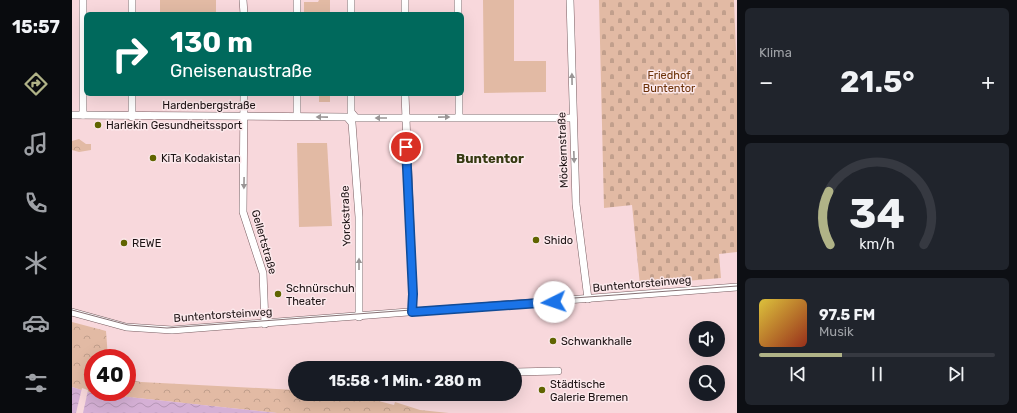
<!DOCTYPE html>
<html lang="de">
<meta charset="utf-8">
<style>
body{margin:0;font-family:Rubik,sans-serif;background:#20242c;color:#f1f3f6;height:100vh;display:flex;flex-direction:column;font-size:15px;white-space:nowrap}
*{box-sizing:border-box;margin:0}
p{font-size:13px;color:#9ea1a6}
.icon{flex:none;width:22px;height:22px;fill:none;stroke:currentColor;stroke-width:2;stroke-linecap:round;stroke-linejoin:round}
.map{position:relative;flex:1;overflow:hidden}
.panel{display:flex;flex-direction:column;gap:8px;padding:8px;background:#0d0f14;width:280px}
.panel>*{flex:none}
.hud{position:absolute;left:12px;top:12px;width:380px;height:84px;border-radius:6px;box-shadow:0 4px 16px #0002;background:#00695c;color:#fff;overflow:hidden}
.fabs{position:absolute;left:617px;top:321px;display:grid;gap:8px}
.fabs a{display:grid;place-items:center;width:36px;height:36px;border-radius:50%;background:#171b24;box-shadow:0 4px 16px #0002;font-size:20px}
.speed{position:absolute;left:12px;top:349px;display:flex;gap:8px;font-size:20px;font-weight:700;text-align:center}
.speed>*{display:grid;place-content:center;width:52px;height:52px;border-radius:50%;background:#171b24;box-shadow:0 4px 16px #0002;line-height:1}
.speed .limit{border:6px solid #d22;background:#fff;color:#111}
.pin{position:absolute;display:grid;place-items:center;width:34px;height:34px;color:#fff;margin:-17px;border:2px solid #fff;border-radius:50%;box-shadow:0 1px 4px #0007}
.me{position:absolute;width:44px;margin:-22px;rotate:266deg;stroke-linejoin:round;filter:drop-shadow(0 0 3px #0008)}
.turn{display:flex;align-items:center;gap:14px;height:84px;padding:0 20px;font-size:18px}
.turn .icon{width:52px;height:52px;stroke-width:2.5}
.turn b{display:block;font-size:28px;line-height:34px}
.big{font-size:30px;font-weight:700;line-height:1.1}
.panel .tile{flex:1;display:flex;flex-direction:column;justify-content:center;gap:6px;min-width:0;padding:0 14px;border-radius:6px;background:#20242c}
.panel .dial{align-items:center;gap:0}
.dial svg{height:104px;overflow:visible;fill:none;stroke:#363941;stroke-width:7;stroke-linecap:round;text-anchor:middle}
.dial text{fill:#f1f3f6;stroke:none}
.song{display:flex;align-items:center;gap:12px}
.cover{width:48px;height:48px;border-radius:6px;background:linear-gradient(135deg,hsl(50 70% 55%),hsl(10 70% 35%))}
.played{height:4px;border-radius:2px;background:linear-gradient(90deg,#b0b387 35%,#363941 35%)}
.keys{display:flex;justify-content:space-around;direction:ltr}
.heat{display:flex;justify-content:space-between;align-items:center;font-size:22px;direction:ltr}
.trip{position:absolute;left:216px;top:361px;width:234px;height:40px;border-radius:20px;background:#171b24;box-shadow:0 4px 16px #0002;font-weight:700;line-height:40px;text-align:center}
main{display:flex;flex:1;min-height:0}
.menu{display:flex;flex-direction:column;width:72px;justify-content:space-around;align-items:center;background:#090b0e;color:#9ea1a6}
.menu .icon{width:28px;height:28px}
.menu .selected{color:#b0b387}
.menu b{font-size:18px;color:#f1f3f6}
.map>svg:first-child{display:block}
</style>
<main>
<nav class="menu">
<b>15:57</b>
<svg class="icon selected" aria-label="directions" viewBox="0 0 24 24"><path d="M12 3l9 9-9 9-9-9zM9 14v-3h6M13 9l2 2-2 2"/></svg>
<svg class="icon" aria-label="music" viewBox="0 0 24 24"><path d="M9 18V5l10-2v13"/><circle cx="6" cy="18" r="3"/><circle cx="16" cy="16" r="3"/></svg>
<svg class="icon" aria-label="phone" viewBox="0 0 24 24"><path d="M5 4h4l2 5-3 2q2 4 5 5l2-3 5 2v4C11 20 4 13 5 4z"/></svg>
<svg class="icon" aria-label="climate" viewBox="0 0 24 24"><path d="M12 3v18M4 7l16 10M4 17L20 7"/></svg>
<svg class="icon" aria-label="car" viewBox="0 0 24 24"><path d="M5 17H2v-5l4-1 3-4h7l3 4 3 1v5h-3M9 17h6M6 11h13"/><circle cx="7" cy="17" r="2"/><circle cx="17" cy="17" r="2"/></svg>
<svg class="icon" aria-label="filters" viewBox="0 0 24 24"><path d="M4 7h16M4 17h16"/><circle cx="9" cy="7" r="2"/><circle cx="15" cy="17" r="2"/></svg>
</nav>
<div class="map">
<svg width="665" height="413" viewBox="0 0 665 413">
<defs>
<pattern id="cemetery-stones" width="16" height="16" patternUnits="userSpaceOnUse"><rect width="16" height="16" fill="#e2baa4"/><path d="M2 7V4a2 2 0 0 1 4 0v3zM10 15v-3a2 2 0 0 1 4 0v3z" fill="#c19f8c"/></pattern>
<pattern id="park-crowns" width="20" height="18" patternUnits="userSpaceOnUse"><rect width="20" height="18" fill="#e2baa4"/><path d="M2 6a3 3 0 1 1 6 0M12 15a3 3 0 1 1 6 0" fill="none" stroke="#c19f8c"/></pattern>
<pattern id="water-waves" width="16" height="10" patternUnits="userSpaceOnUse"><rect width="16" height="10" fill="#d5b0d5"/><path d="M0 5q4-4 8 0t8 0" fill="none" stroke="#b696b6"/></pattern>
</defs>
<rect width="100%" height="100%" fill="#f8d8dc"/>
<g fill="#e2baa4">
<rect x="88" y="0" width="56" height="14"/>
<path d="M 247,0 L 258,0 L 258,14 L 232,14 L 232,2 L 246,2 Z"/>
<path d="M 411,0 L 442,0 L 442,61 L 474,61 L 474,92 L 412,93 Z"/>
<rect x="247" y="94" width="11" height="8"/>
<path d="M 225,143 L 255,143 L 260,226 L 227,227 Z"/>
</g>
<path fill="url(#cemetery-stones)" d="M 527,0 L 662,0 L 665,78 L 665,252 L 647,254 L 649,278 L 568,285 L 560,205 L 532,208 Z"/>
<g fill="url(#park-crowns)">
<path d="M 7,139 L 14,144 L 19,144 L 19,150 L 7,152 L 0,150 L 0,141 Z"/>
<path d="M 0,322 L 34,331 L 36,358 L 21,358 L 21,392 L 55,392 L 55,379 L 69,382 L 223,390 L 223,394 L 280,394 L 322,405 L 323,402 L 348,410 L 377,413 L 205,413 L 19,393 L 0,387 Z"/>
</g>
<path fill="url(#water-waves)" d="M 0,387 L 19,393 L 205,413 L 0,413 Z"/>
<path fill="#f8d8dc" d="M 10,388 L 16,390 L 11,413 L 4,413 Z"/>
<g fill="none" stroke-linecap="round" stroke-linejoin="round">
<defs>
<g id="minor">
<path d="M 11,0 L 11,115"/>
<path d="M 60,0 L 60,14"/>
<path d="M 171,0 L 172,14"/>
<path d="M 225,0 L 225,14"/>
<path d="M 333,0 L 333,14"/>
<path d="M 386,0 L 386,14"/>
<path d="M 498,0 L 504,204 L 516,299"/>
<path d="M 279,14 L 279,0"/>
<path d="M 60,94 L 60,117"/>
<path d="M 172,94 L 171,212 L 191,273 L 193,324"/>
<path d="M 225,94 L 225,116"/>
<path d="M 279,94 L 279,112 L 284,118 L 501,118"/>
<path d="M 333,94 L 341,294 L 340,312"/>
<path d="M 387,94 L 387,117"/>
<path d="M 0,115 L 275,117 L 280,123 L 287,217 L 287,317"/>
<path d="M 0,312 L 54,327 L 100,330 L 665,287"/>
<path d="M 443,372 L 486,371"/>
</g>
</defs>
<use href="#minor" stroke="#785d61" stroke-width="8"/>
<use href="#minor" stroke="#fff" stroke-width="7"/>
<path stroke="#867174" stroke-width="1" d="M 0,310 L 56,325 L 95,328 L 665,286"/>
</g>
<defs><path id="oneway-solid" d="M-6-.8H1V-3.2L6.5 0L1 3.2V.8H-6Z"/></defs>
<g fill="#999595">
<use href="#oneway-solid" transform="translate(500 79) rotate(-91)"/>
<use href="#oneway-solid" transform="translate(250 117) rotate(-179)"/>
<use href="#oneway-solid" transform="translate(372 117) rotate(-1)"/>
<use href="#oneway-solid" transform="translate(309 118) rotate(-180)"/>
<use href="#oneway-solid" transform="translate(502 157) rotate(88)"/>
<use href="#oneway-solid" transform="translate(172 183) rotate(91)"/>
<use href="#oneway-solid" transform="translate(287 264) rotate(-90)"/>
</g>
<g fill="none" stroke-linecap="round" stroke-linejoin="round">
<defs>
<path id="route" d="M 334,147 L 341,294 L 340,312 L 482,302"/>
</defs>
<use href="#route" stroke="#114b97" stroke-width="10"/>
<use href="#route" stroke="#1a73e8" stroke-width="7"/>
</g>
<g fill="#606400" stroke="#fce8eb" stroke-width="1.5">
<circle cx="26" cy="125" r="4"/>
<circle cx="81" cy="158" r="4"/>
<circle cx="464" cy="240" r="4"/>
<circle cx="52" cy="243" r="4"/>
<circle cx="206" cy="294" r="4"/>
<circle cx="481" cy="341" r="4"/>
<circle cx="470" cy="390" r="4"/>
</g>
<g text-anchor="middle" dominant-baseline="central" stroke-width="3" stroke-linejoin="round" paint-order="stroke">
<g font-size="11" fill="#6c3209" stroke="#fce8eb">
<text x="597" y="75">Friedhof<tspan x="597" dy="13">Buntentor</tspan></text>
</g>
<g font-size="11" fill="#1d1314" stroke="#fce8eb">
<text x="137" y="105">Hardenbergstraße</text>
<text transform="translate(491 150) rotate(-92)">Möckernstraße</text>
<text transform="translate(274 216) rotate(-92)">Yorckstraße</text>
<text transform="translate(192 242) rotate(74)">Gellertstraße</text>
<text transform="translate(570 284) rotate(-5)">Buntentorsteinweg</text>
<text transform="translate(151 315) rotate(-4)">Buntentorsteinweg</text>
</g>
<g font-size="11" fill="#1d1314" stroke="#fce8eb" text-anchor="start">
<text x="34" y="125">Harlekin Gesundheitssport</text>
<text x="89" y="158">KiTa Kodakistan</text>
<text x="472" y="240">Shido</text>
<text x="60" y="243">REWE</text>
<text x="214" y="288">Schnürschuh<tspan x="214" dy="13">Theater</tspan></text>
<text x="489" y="341">Schwankhalle</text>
<text x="478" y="384">Städtische<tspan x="478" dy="13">Galerie Bremen</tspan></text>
</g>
<g font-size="13" font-weight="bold" fill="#373a12" stroke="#fce8eb">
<text x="418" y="158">Buntentor</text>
</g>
</g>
</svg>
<div class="fabs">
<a><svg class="icon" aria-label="sound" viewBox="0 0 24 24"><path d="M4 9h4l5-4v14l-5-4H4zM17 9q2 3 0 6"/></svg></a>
<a><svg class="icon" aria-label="search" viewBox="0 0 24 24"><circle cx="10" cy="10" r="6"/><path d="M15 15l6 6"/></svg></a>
</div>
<div class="speed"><div class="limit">40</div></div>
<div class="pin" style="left:334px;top:147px;background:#d93025"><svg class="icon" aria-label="arrive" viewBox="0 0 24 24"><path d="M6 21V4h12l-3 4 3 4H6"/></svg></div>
<svg class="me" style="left:482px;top:302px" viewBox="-20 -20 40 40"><circle r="19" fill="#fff"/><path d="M0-13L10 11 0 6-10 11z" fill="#1a73e8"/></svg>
<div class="trip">15:58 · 1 Min. · 280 m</div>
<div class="hud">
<div class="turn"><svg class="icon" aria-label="right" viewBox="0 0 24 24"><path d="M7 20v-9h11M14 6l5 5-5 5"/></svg><div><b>130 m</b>Gneisenaustraße</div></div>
</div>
</div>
<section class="panel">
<div class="tile"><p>Klima</p>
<div class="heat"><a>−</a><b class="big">21.5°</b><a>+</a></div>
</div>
<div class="tile dial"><svg viewBox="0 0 100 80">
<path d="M14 69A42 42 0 1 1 86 69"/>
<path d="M14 69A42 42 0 0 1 13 28" stroke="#b0b387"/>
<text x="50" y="56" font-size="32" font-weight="700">34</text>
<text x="50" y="72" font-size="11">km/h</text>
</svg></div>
<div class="tile">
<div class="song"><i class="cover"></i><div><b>97.5 FM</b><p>Musik</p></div></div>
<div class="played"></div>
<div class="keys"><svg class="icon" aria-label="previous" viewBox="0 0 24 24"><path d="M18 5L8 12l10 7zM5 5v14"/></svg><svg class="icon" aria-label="pause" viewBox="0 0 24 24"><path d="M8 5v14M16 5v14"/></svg><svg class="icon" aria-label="next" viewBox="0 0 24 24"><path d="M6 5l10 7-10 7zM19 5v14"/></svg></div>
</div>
</section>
</main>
